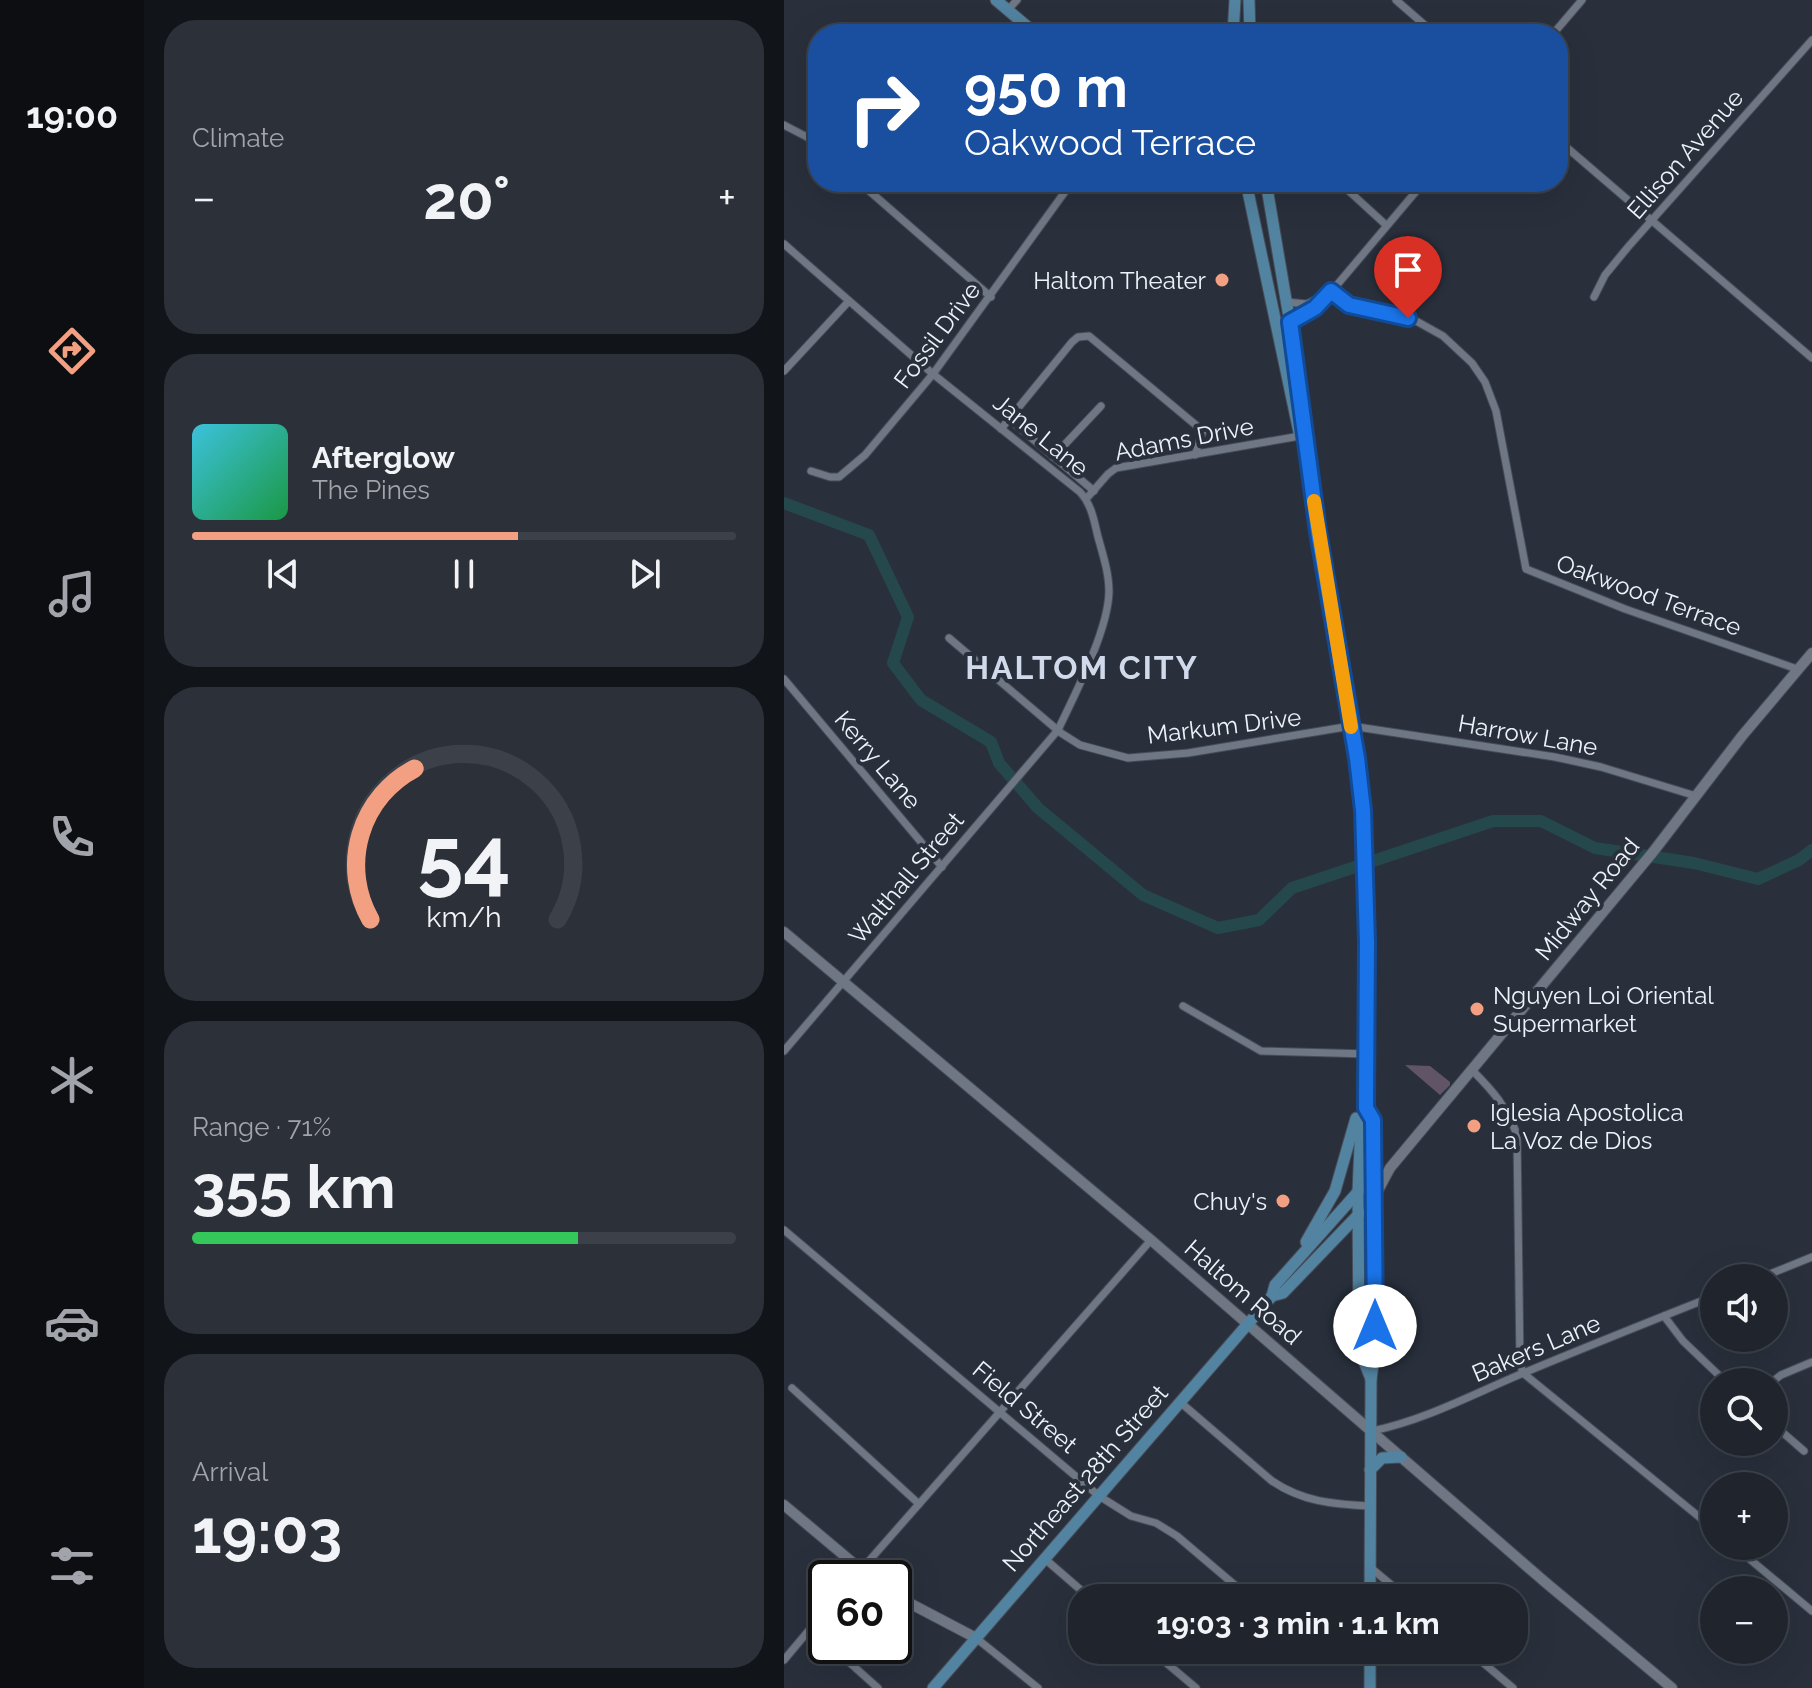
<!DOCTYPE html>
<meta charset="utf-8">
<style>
body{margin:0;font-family:Raleway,sans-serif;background:#2c3039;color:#f1f3f6;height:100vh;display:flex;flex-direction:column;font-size:30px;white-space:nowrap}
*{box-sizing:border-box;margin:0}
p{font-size:26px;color:#a1a4aa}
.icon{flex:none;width:44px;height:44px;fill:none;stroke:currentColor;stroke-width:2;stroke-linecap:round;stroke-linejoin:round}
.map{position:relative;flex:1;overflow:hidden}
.side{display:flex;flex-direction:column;gap:20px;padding:20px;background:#111419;width:640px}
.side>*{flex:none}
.guide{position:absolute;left:24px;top:24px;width:760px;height:168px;border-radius:32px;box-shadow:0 8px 32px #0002,0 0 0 2px #3c4149;background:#1a4fa0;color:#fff;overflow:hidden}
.tools{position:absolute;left:916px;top:1264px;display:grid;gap:16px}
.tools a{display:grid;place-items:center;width:88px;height:88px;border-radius:50%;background:#1f242d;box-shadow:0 8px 32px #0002,0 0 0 2px #3c4149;font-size:40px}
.speed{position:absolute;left:24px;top:1560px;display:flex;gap:16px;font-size:40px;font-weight:700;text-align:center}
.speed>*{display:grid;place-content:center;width:104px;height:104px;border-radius:50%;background:#1f242d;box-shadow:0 8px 32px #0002,0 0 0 2px #3c4149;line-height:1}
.speed .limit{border:4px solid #111;border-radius:12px;background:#fff;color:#111}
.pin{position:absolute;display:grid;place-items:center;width:68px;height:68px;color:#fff;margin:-82px -34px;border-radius:50% 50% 50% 0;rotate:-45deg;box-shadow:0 0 8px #0007}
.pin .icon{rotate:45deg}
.me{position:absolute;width:88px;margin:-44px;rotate:0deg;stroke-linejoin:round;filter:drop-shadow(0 0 6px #0008)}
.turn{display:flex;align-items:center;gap:28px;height:168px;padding:0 24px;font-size:36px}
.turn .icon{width:104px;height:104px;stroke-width:2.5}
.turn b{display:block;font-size:56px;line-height:68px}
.big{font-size:60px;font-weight:700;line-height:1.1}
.side .widget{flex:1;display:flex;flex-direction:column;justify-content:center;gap:12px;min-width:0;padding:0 28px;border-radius:32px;background:#2c3039}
.side .dial{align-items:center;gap:0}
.dial svg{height:208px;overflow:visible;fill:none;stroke:#3c4149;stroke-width:7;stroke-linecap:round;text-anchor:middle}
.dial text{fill:#f1f3f6;stroke:none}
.song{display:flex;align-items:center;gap:24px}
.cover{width:96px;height:96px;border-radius:12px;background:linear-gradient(135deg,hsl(190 70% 55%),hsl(140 70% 35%))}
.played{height:8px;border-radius:4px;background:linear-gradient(90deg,#f2a081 60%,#3c4149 60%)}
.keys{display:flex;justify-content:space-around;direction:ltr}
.heat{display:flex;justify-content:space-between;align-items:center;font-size:44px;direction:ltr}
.charge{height:12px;border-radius:6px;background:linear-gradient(90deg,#34c759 71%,#3c4149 0)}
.trip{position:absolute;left:284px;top:1584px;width:460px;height:80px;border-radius:32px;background:#1f242d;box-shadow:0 8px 32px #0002,0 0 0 2px #3c4149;font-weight:700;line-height:80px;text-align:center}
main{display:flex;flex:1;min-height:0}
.tabs{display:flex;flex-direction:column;width:144px;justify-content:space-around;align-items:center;background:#0c0e12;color:#a1a4aa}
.tabs .icon{width:56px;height:56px}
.tabs .on{color:#f2a081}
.tabs b{font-size:36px;color:#f1f3f6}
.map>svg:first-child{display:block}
</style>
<main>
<nav class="tabs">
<b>19:00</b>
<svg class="icon on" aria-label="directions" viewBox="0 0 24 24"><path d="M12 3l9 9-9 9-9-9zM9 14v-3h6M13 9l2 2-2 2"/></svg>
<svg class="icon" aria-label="music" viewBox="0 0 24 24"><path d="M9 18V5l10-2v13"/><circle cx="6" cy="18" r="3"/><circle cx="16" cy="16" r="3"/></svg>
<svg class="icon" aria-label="phone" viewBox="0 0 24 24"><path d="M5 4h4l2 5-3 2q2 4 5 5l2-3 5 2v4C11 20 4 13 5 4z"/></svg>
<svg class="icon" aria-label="climate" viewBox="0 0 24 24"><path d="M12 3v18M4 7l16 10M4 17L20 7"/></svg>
<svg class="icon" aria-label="car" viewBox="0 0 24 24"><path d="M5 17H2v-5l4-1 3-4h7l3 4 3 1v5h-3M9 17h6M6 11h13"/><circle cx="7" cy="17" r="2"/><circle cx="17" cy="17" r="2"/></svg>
<svg class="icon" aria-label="filters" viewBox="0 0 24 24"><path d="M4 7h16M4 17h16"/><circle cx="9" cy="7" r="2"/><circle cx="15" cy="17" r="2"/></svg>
</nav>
<section class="side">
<div class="widget"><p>Climate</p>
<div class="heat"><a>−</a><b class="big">20°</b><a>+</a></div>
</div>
<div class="widget">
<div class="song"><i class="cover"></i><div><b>Afterglow</b><p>The Pines</p></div></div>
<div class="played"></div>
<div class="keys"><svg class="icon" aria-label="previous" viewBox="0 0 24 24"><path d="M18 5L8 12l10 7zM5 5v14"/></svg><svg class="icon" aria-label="pause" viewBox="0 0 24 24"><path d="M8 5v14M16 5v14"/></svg><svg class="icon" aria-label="next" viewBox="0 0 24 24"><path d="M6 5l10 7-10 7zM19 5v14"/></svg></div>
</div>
<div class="widget dial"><svg viewBox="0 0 100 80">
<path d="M14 69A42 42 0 1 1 86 69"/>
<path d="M14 69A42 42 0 0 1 31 11" stroke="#f2a081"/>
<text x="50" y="56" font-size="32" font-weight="700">54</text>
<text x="50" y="72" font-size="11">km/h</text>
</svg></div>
<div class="widget"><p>Range · 71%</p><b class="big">355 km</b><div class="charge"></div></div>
<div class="widget"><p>Arrival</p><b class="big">19:03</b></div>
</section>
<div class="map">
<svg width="1028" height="1688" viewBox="0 0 1028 1688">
<rect width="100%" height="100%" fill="#29303c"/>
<path fill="#625467" d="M 621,1065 L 646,1066 L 666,1082 L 666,1085 L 656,1095 Z"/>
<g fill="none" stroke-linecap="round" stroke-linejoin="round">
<path stroke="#25484d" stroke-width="12" d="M 0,503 L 85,535 L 124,617 L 109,663 L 137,700 L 207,742 L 215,763 L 254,808 L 359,895 L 434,928 L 475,920 L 508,888 L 709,821 L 757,821 L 811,848 L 910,863 L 974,879 L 1015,860 L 1028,850"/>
<defs>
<g id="street">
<path d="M 612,0 L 651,34"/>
<path d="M 224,10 L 233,0"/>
<path d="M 769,34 L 798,0"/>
<path d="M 0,125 L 23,137 L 34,146"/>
<path d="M 774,140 L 1028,358"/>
<path d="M 75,182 L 207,297"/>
<path d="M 555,182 L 602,225"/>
<path d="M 0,244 L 149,374 L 296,492 C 308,505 310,521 314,537 C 319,555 325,573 325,592 C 324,631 291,694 274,730 L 0,1051"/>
<path d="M 547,291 L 565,305 L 634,322 L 659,336 L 688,363 L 701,382 L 712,411 L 742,569 L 841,609 L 1013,669"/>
<path d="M 810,297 L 821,275 L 844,247 L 1028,40"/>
<path d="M 502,302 L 523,304 L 542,294"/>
<path d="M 506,322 L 536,305 L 640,182"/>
<path d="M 0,371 L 65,301"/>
<path d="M 225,419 L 310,491"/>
<path d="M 217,429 L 288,342 L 294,337 L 305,336 L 419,431 L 411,455"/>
<path d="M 269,457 L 317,406"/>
<path d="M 27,471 L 46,477 L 55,477 L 81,455 L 149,374 L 288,182"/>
<path d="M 302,499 L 324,474 L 332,468 L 516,436"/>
<path d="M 165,638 L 277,733 L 296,745 L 344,758 L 404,753 L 567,726 L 771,757 L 817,767 L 912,796"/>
<path d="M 0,679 L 158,867"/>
<path d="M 399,1006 L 477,1051 L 584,1054"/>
<path d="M 688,1070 C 709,1091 723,1107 733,1135 L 736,1364 L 739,1373 L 930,1529"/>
<path d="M 0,1230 L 315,1496 L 347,1516 L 372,1523 L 393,1536 L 466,1598"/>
<path d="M 976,1278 L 1028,1257"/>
<path d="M 880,1316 L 899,1341 L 942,1382"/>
<path d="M 988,1382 L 997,1375 L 1028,1362"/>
<path d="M 8,1388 L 135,1504"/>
<path d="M 396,1402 L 488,1481 C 519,1502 549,1504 585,1506"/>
<path d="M 990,1425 L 1020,1451"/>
<path d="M 588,1431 C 642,1420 691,1393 742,1372 C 804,1346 867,1321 930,1296"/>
<path d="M 950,1546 L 1028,1611"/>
<path d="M 261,1559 L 306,1598"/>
<path d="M 587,1568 L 623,1598"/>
<path d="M 70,1578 L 367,1240"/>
<path d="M 27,1628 L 42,1642"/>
<path d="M 192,1638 L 254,1688"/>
<path d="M 47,1646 L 94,1688"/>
<path d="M 367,1650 L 412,1688"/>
<path d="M 684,1650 L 729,1688"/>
<path d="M 0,1660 L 42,1610"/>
</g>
<g id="secondary">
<path d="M 0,932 L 367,1240 L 761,1582 L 888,1688"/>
<path d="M 590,1198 L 606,1168 L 869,852 L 958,736 L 1028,653"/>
<path d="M 0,1505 L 87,1578"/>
<path d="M 110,1595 L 192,1638"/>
</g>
<g id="primary">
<path d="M 212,0 L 252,34"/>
<path d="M 465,0 L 466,34"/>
<path d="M 449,34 L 451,0"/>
<path d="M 462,182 L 515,432"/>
<path d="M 482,182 L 509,341 L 534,532 L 573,758 L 579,810 L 584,1054 L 582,1108 L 577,1123 L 574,1192 L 575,1349 L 587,1379"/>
<path d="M 582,1108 L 589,1120 L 591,1350 L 587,1379 L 586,1598"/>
<path d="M 522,1242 L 551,1191 L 572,1118"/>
<path d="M 488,1296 L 499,1293 L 576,1213"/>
<path d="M 586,1470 L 598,1458 L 617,1457"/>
<path d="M 149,1688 L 488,1296 L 491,1285 L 589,1175"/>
<path d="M 586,1688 L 586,1650"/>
</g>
</defs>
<use href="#street" stroke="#474c57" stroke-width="9"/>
<use href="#secondary" stroke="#474c57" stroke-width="12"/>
<use href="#primary" stroke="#474c57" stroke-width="13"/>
<use href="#street" stroke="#6f7785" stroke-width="7"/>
<use href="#secondary" stroke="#6f7785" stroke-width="10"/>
<use href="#primary" stroke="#5283a0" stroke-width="11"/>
</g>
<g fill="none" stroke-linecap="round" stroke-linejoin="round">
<defs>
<path id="route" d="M 591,1326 L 589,1120 L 582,1108 L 583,942 L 579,810 L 573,758 L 534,532 L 506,322 L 531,308 L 547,291 L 565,305 L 624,318"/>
</defs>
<use href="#route" stroke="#114b97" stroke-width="20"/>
<use href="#route" stroke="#1a73e8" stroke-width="14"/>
<path stroke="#f59e0b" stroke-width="14" d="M 530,501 L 567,727"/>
</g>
<g fill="#f2a081" stroke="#29303c" stroke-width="3">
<circle cx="438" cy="280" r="8"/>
<circle cx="693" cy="1009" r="8"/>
<circle cx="690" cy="1126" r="8"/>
<circle cx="499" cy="1201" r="8"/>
</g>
<g text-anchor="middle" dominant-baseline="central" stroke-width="8" stroke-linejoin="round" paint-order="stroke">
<g font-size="24" fill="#eef2fa" stroke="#29303c">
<text transform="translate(901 154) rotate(-49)">Ellison Avenue</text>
<text transform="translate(153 335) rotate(-53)">Fossil Drive</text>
<text transform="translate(257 435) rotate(39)">Jane Lane</text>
<text transform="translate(400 439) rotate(-11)">Adams Drive</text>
<text transform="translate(865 595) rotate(20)">Oakwood Terrace</text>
<text transform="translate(440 726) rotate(-7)">Markum Drive</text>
<text transform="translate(744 735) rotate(10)">Harrow Lane</text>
<text transform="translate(94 760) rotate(50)">Kerry Lane</text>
<text transform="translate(122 878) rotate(-50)">Walthall Street</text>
<text transform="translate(803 899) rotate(-51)">Midway Road</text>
<text transform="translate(459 1292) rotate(41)">Haltom Road</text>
<text transform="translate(752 1348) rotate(-23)">Bakers Lane</text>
<text transform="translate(241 1407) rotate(40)">Field Street</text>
<text transform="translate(301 1478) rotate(-49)">Northeast 28th Street</text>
</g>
<g font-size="24" fill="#eef2fa" stroke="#29303c" text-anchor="end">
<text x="422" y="280">Haltom Theater</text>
<text x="709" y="995" text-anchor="start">Nguyen Loi Oriental<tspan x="709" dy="28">Supermarket</tspan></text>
<text x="706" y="1112" text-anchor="start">Iglesia Apostolica<tspan x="706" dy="28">La Voz de Dios</tspan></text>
<text x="483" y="1201">Chuy's</text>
</g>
<g font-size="32" font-weight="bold" letter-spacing="2" fill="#d1daea" stroke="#29303c">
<text x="298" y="667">HALTOM CITY</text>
</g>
</g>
</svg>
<div class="tools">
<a><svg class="icon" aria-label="sound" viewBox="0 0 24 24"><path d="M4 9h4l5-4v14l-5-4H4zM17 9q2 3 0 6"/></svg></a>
<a><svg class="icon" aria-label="search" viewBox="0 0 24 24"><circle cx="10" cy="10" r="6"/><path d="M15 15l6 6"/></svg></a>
<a>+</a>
<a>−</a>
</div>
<div class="speed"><div class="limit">60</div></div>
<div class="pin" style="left:624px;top:318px;background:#d93025"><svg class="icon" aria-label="arrive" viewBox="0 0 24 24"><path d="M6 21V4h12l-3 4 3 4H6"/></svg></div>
<svg class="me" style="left:591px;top:1326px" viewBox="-20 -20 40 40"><circle r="19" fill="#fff"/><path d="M0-13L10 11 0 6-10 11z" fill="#1a73e8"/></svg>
<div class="trip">19:03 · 3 min · 1.1 km</div>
<div class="guide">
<div class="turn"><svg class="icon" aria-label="right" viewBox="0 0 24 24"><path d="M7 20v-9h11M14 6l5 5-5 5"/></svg><div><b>950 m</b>Oakwood Terrace</div></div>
</div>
</div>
</main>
